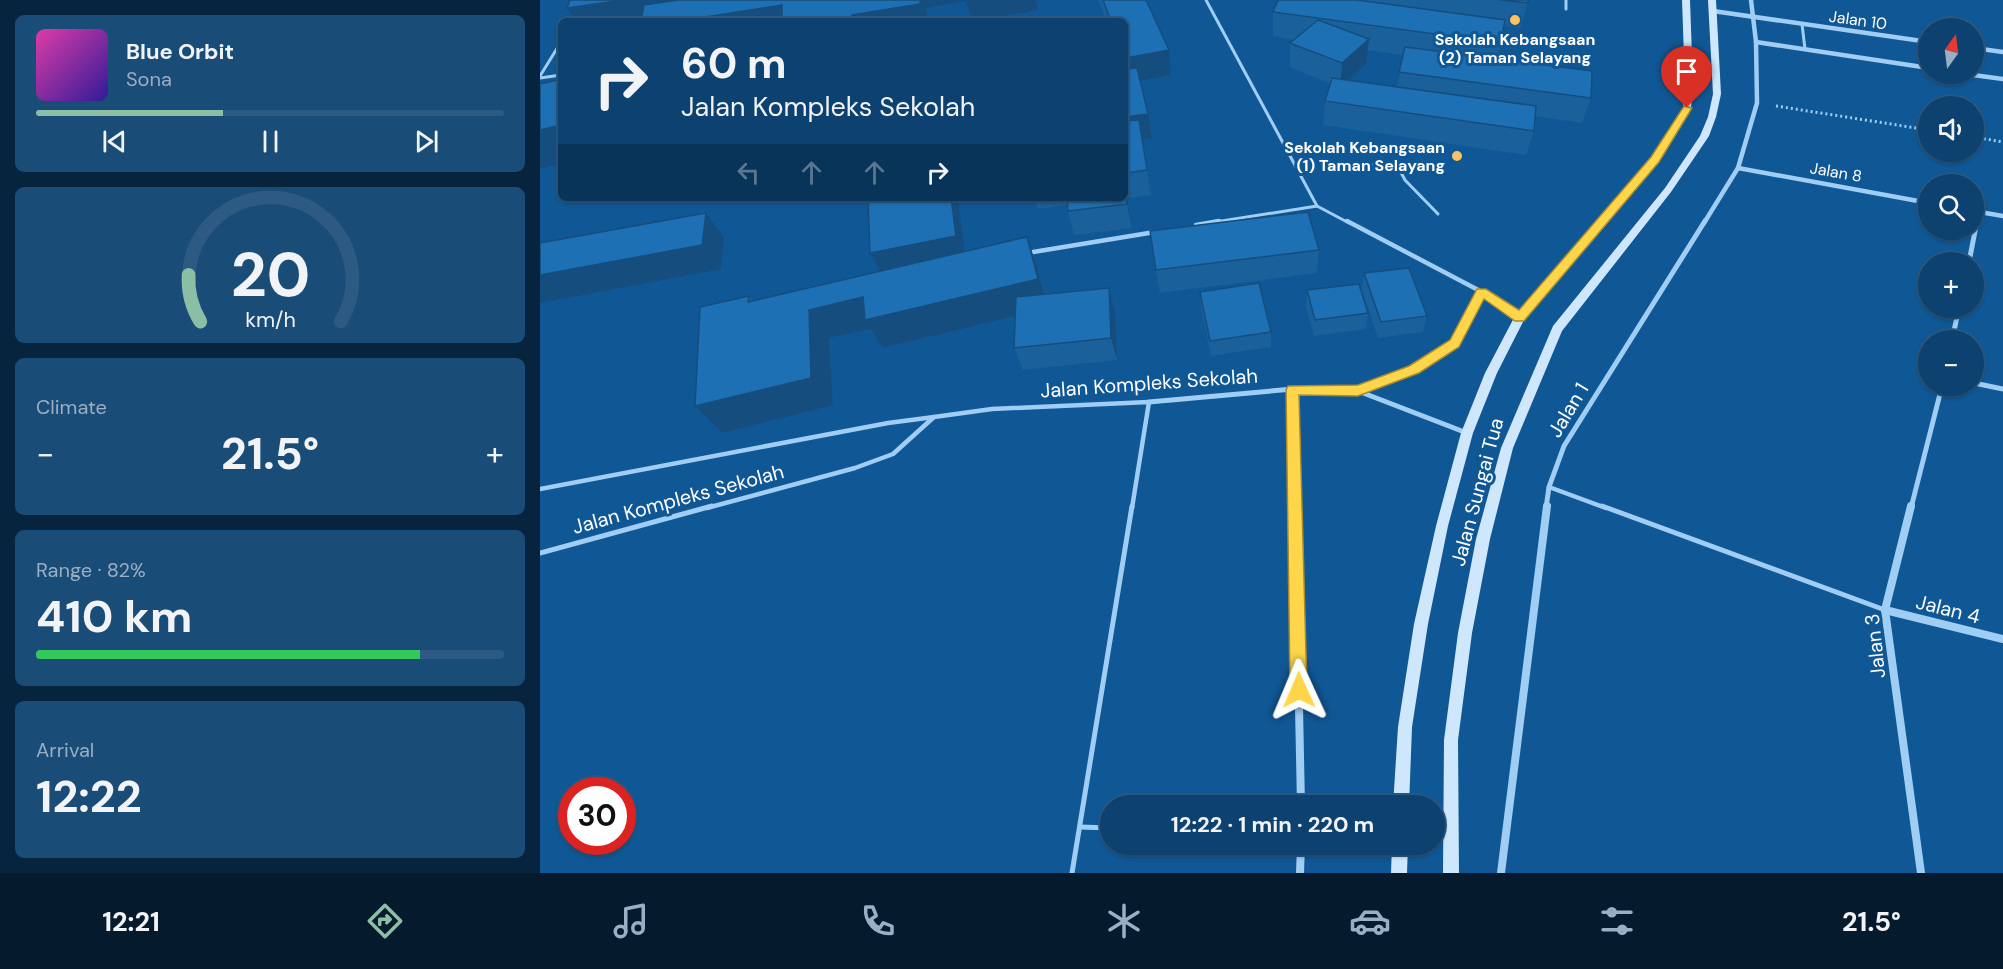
<!DOCTYPE html>
<meta charset="utf-8">
<style>
body{margin:0;font-family:"DM Sans",sans-serif;background:#1a4c78;color:#f1f3f6;height:100vh;display:flex;flex-direction:column;font-size:22px;white-space:nowrap}
*{box-sizing:border-box;margin:0}
p{font-size:20px;color:#9aafc3}
.icon{flex:none;width:33px;height:33px;fill:none;stroke:currentColor;stroke-width:2;stroke-linecap:round;stroke-linejoin:round}
.map{position:relative;flex:1;overflow:hidden}
.drawer{display:flex;flex-direction:column;gap:15px;padding:15px;background:#07243e;width:540px}
.drawer>*{flex:none}
.top-card{position:absolute;left:18px;top:18px;width:570px;height:183px;border-radius:9px;box-shadow:0 2px 4px #0004,0 0 0 2px #2c5a83;background:#0c4170;color:#f1f3f6;overflow:hidden}
.needle{width:39px;rotate:14deg}
.controls{position:absolute;left:1378px;top:18px;display:grid;gap:12px}
.controls a{display:grid;place-items:center;width:66px;height:66px;border-radius:50%;background:#0c4170;box-shadow:0 2px 4px #0004,0 0 0 2px #2c5a83;font-size:30px}
.speed{position:absolute;left:18px;top:777px;display:flex;gap:12px;font-size:30px;font-weight:700;text-align:center}
.speed>*{display:grid;place-content:center;width:78px;height:78px;border-radius:50%;background:#0c4170;box-shadow:0 2px 4px #0004,0 0 0 2px #2c5a83;line-height:1}
.speed .limit{border:9px solid #d22;background:#fff;color:#111}
.pin{position:absolute;display:grid;place-items:center;width:51px;height:51px;color:#fff;margin:-62px -26px;border-radius:50% 50% 50% 0;rotate:-45deg;box-shadow:0 0 6px #0007}
.pin .icon{rotate:45deg}
.me{position:absolute;width:66px;margin:-33px;rotate:359deg;stroke-linejoin:round;filter:drop-shadow(0 0 4px #0008)}
.turn{display:flex;align-items:center;gap:21px;height:126px;padding:0 24px;font-size:27px}
.turn .icon{width:78px;height:78px;stroke-width:2.5}
.turn b{display:block;font-size:42px;line-height:51px}
.lanes{display:flex;align-items:center;height:57px;padding:0 24px;background:#0003;justify-content:center;gap:30px;direction:ltr}
.lanes .off{opacity:.35}
.big{font-size:45px;font-weight:700;line-height:1.1}
.drawer .card{flex:1;display:flex;flex-direction:column;justify-content:center;gap:9px;min-width:0;padding:0 21px;border-radius:9px;background:#1a4c78}
.drawer .dial{align-items:center;gap:0}
.dial svg{height:156px;overflow:visible;fill:none;stroke:#2c5a83;stroke-width:7;stroke-linecap:round;text-anchor:middle}
.dial text{fill:#f1f3f6;stroke:none}
.song{display:flex;align-items:center;gap:18px}
.cover{width:72px;height:72px;border-radius:9px;background:linear-gradient(135deg,hsl(320 70% 55%),hsl(250 70% 35%))}
.played{height:6px;border-radius:3px;background:linear-gradient(90deg,#8abfa5 40%,#2c5a83 40%)}
.keys{display:flex;justify-content:space-around;direction:ltr}
.heat{display:flex;justify-content:space-between;align-items:center;font-size:33px;direction:ltr}
.charge{height:9px;border-radius:4px;background:linear-gradient(90deg,#34c759 82%,#2c5a83 0)}
.trip{position:absolute;left:560px;top:795px;width:345px;height:60px;border-radius:30px;background:#0c4170;box-shadow:0 2px 4px #0004,0 0 0 2px #2c5a83;font-weight:700;line-height:60px;text-align:center}
.menu{display:flex;height:96px;justify-content:space-around;align-items:center;background:#051a2d;color:#9aafc3}
.menu .icon{width:42px;height:42px}
.menu .selected{color:#8abfa5}
.menu b{font-size:27px;color:#f1f3f6}
main{display:flex;flex:1;min-height:0}
.map>svg:first-child{display:block}
</style>
<main>
<section class="drawer">
<div class="card">
<div class="song"><i class="cover"></i><div><b>Blue Orbit</b><p>Sona</p></div></div>
<div class="played"></div>
<div class="keys"><svg class="icon" aria-label="previous" viewBox="0 0 24 24"><path d="M18 5L8 12l10 7zM5 5v14"/></svg><svg class="icon" aria-label="pause" viewBox="0 0 24 24"><path d="M8 5v14M16 5v14"/></svg><svg class="icon" aria-label="next" viewBox="0 0 24 24"><path d="M6 5l10 7-10 7zM19 5v14"/></svg></div>
</div>
<div class="card dial"><svg viewBox="0 0 100 80">
<path d="M14 69A42 42 0 1 1 86 69"/>
<path d="M14 69A42 42 0 0 1 8 45" stroke="#8abfa5"/>
<text x="50" y="56" font-size="32" font-weight="700">20</text>
<text x="50" y="72" font-size="11">km/h</text>
</svg></div>
<div class="card"><p>Climate</p>
<div class="heat"><a>−</a><b class="big">21.5°</b><a>+</a></div>
</div>
<div class="card"><p>Range · 82%</p><b class="big">410 km</b><div class="charge"></div></div>
<div class="card"><p>Arrival</p><b class="big">12:22</b></div>
</section>
<div class="map">
<svg width="1463" height="873" viewBox="0 0 1463 873">
<rect width="100%" height="100%" fill="#105795"/>
<g fill="none" stroke-linecap="round" stroke-linejoin="round">
<g stroke="#9fcdf4" stroke-width="3" stroke-dasharray="2 3" stroke-linecap="butt">
<path d="M 1236,106 L 1389,130"/>
<path d="M 1434,137 L 1463,142"/>
</g>
<g stroke="#9fcdf4" stroke-width="3">
<path d="M 666,0 L 777,206"/>
<path d="M 1026,0 L 1026,9"/>
<path d="M 1262,24 L 1265,49"/>
<path d="M 0,76 L 21,42"/>
<path d="M 0,78 L 21,75"/>
<path d="M 821,164 L 894,171"/>
<path d="M 858,167 L 865,180 L 898,214"/>
<path d="M 777,206 L 809,223"/>
<path d="M 669,223 L 777,206"/>
</g>
<g stroke="#9fcdf4" stroke-width="4.5">
<path d="M 807,221 L 942,292 L 980,317"/>
<path d="M 656,225 L 679,221"/>
<path d="M 487,253 L 615,232"/>
<path d="M 818,391 L 874,369 L 915,343 L 942,292"/>
<path d="M 394,417 L 452,409 L 609,402 L 592,508"/>
<path d="M 1009,487 L 1066,508"/>
<path d="M 0,489 L 348,423 L 394,417 L 353,454 L 315,468 L 167,508"/>
</g>
<g stroke="#9fcdf4" stroke-width="5">
<path d="M 1062,506 L 1345,610"/>
<path d="M 0,553 L 172,506"/>
<path d="M 540,827 L 570,828"/>
<path d="M 532,873 L 592,506"/>
</g>
<g stroke="#9fcdf4" stroke-width="4.5">
<path d="M 1173,11 L 1389,42"/>
<path d="M 1216,42 L 1389,68"/>
<path d="M 1434,48 L 1463,52"/>
<path d="M 1426,74 L 1463,79"/>
<path d="M 1198,168 L 1389,203"/>
<path d="M 1434,211 L 1463,216"/>
<path d="M 1164,223 L 1198,168 L 1217,103 L 1216,42 L 1211,0"/>
<path d="M 1437,223 L 1439,212"/>
</g>
<g stroke="#9fcdf4" stroke-width="5">
<path d="M 1429,262 L 1437,221"/>
<path d="M 1412,340 L 1419,308"/>
<path d="M 1434,383 L 1463,389"/>
<path d="M 753,389 L 755,508"/>
<path d="M 609,402 L 753,389 L 818,391 L 927,433"/>
<path d="M 1006,508 L 1009,487 L 1024,446 L 1165,221"/>
<path d="M 1371,508 L 1402,386"/>
</g>
<g stroke="#9fcdf4" stroke-width="8">
<path d="M 755,506 L 761,806"/>
<path d="M 1371,506 L 1345,610 L 1381,873"/>
<path d="M 1345,610 L 1463,639"/>
<path d="M 760,873 L 761,844"/>
<path d="M 961,873 L 1007,506"/>
</g>
<g fill="#cee7fd" fill-rule="evenodd">
<path d="M 1142,0 L 1150,0 L 1153,85 L 1151,108 L 1118,161 L 984,320 L 957,373 L 933,433 L 908,526 L 888,624 L 872,727 L 869,806 L 853,806 L 858,727 L 874,624 L 896,526 L 921,433 L 945,373 L 976,314 L 1112,157 L 1143,108 L 1145,85 Z"/>
<path d="M 1168,0 L 1176,0 L 1181,94 L 1176,117 L 1169,136 L 1131,192 L 1022,331 L 973,448 L 950,539 L 932,633 L 918,740 L 919,873 L 903,873 L 904,740 L 918,633 L 936,539 L 961,448 L 1013,326 L 1125,188 L 1160,136 L 1168,117 L 1173,94 Z"/>
<path d="M 852,844 L 868,844 L 867,873 L 851,873 Z"/>
</g>
</g>
<g fill="#1a609b" fill-rule="evenodd">
<path d="M 558,0 L 606,0 L 629,50 L 631,75 L 600,81 L 608,114 L 612,138 L 602,140 L 611,195 L 587,198 L 592,228 L 534,235 L 528,211 L 527,205 L 498,209 L 494,198 L 585,198 L 585,21 L 566,21 Z"/>
<path d="M 738,0 L 988,0 L 981,28 L 964,26 L 961,43 L 957,59 L 1051,98 L 1042,123 L 995,116 L 994,131 L 986,155 L 783,125 L 785,101 L 790,84 L 750,67 L 750,43 L 754,40 L 733,36 L 733,12 ZM 827,50 L 863,55 L 857,87 L 808,80 L 826,64 Z"/>
<path d="M 418,198 L 425,251 L 487,237 L 497,267 L 505,294 L 569,288 L 575,311 L 577,360 L 483,370 L 474,348 L 475,316 L 343,348 L 331,329 L 289,338 L 293,405 L 183,433 L 209,296 L 213,301 L 341,271 L 330,253 Z"/>
<path d="M 779,250 L 777,273 L 620,293 L 616,270 Z"/>
<path d="M 824,273 L 887,316 L 883,332 L 838,338 L 822,290 Z"/>
<path d="M 767,290 L 828,313 L 826,329 L 774,336 L 766,306 Z"/>
<path d="M 660,292 L 731,332 L 731,347 L 671,356 L 661,308 Z"/>
</g>
<g fill="#154e7e">
<path d="M 83,0 L 227,0 L 242,5 L 250,21 L 37,21 L 27,8 Z"/>
<path d="M 380,0 L 496,0 L 498,10 L 432,21 L 426,1 L 386,8 L 388,21 L 304,21 L 312,15 Z"/>
<path d="M 829,39 L 826,64 L 800,88 L 802,63 Z"/>
<path d="M 629,50 L 631,75 L 590,83 L 586,58 Z"/>
<path d="M 608,114 L 612,138 L 585,142 L 585,117 Z"/>
<path d="M 21,125 L 21,163 L 0,169 L 0,130 Z"/>
<path d="M 585,185 L 587,198 L 592,228 L 587,204 Z"/>
<path d="M 411,198 L 418,198 L 426,260 L 343,276 L 330,253 Z"/>
<path d="M 166,213 L 184,237 L 181,269 L 0,303 L 0,275 Z"/>
<path d="M 487,237 L 497,267 L 508,308 L 343,348 L 331,329 L 289,338 L 293,405 L 183,433 L 155,406 L 269,310 Z"/>
<path d="M 569,288 L 575,311 L 577,360 L 571,338 Z"/>
</g>
<g fill="#1e70b4" stroke="#154e7e" stroke-width="1.5">
<path d="M 30,0 L 83,0 L 27,8 Z"/>
<path d="M 139,0 L 380,0 L 380,4 L 312,15 L 312,20 L 304,21 L 242,21 L 242,5 L 140,21 L 101,21 L 104,5 Z"/>
<path d="M 563,0 L 606,0 L 629,50 L 586,58 L 585,55 L 585,21 L 571,21 Z"/>
<path d="M 738,0 L 817,0 L 965,20 L 961,43 L 733,12 Z"/>
<path d="M 960,0 L 988,0 L 988,3 Z"/>
<path d="M 778,20 L 829,39 L 802,63 L 750,43 Z"/>
<path d="M 865,47 L 1052,71 L 1051,98 L 859,72 Z"/>
<path d="M 597,68 L 608,114 L 585,117 L 585,69 Z"/>
<path d="M 792,78 L 996,106 L 994,131 L 785,101 Z"/>
<path d="M 21,79 L 21,125 L 0,130 L 0,84 Z"/>
<path d="M 599,120 L 607,170 L 585,173 L 585,121 Z"/>
<path d="M 585,190 L 587,204 L 528,211 L 527,198 L 585,198 Z"/>
<path d="M 328,198 L 411,198 L 416,236 L 330,253 Z"/>
<path d="M 768,212 L 779,250 L 616,270 L 610,231 Z"/>
<path d="M 166,213 L 162,245 L 0,275 L 0,243 Z"/>
<path d="M 487,237 L 498,279 L 325,320 L 323,297 L 269,310 L 271,378 L 155,406 L 160,307 L 209,296 L 208,302 Z"/>
<path d="M 869,268 L 887,316 L 841,322 L 824,273 Z"/>
<path d="M 719,283 L 731,332 L 670,341 L 660,292 Z"/>
<path d="M 819,284 L 828,313 L 775,320 L 767,290 Z"/>
<path d="M 569,288 L 571,338 L 474,348 L 476,297 Z"/>
</g>
<path fill="#ffd54a" stroke="#a68a30" stroke-width="1.5" d="M 1144,106 L 1152,108 L 1119,162 L 984,321 L 975,321 L 944,299 L 919,347 L 879,373 L 818,396 L 759,395 L 767,690 L 765,696 L 759,698 L 753,696 L 750,690 L 746,390 L 748,386 L 818,385 L 869,366 L 910,340 L 937,289 L 946,289 L 979,310 L 1111,157 Z"/>
<g fill="#ffc261" stroke="#105795" stroke-width="2">
<circle cx="975" cy="20" r="6"/>
<circle cx="917" cy="156" r="6"/>
</g>
<g text-anchor="middle" dominant-baseline="central" stroke-width="6" stroke-linejoin="round" paint-order="stroke">
<g font-size="16" fill="#fff" stroke="#105795">
<text transform="translate(1318 20) rotate(8)">Jalan 10</text>
<text transform="translate(1296 172) rotate(10)">Jalan 8</text>
</g>
<g font-size="16" font-weight="bold" fill="#fff" stroke="#105795">
<text x="975" y="39">Sekolah Kebangsaan<tspan x="975" dy="18">(2) Taman Selayang</tspan></text>
<text x="905" y="147" text-anchor="end">Sekolah Kebangsaan<tspan x="905" dy="18">(1) Taman Selayang</tspan></text>
</g>
<g font-size="20" fill="#fff" stroke="#105795">
<text transform="translate(609 383) rotate(-4)">Jalan Kompleks Sekolah</text>
<text transform="translate(1028 410) rotate(-59)">Jalan 1</text>
<text transform="translate(937 492) rotate(-75)">Jalan Sungai Tua</text>
<text transform="translate(138 499) rotate(-15)">Jalan Kompleks Sekolah</text>
<text transform="translate(1408 609) rotate(14)">Jalan 4</text>
<text transform="translate(1335 646) rotate(-96)">Jalan 3</text>
</g>
</g>
</svg>
<div class="controls">
<a><svg class="needle" viewBox="-14 -14 28 28"><path d="M0-13l5 13h-10z" fill="#e53935"/><path d="M0 13l5-13h-10z" fill="#9aafc3"/></svg></a>
<a><svg class="icon" aria-label="sound" viewBox="0 0 24 24"><path d="M4 9h4l5-4v14l-5-4H4zM17 9q2 3 0 6"/></svg></a>
<a><svg class="icon" aria-label="search" viewBox="0 0 24 24"><circle cx="10" cy="10" r="6"/><path d="M15 15l6 6"/></svg></a>
<a>+</a>
<a>−</a>
</div>
<div class="speed"><div class="limit">30</div></div>
<div class="pin" style="left:1147px;top:108px;background:#d93025"><svg class="icon" aria-label="arrive" viewBox="0 0 24 24"><path d="M6 21V4h12l-3 4 3 4H6"/></svg></div>
<svg class="me" style="left:759px;top:690px" viewBox="-20 -20 40 40"><path d="M0-17L14 15 0 8-14 15z" fill="#ffd54a" stroke="#fff" stroke-width="4"/></svg>
<div class="trip">12:22 · 1 min · 220 m</div>
<div class="top-card">
<div class="turn"><svg class="icon" aria-label="right" viewBox="0 0 24 24"><path d="M7 20v-9h11M14 6l5 5-5 5"/></svg><div><b>60 m</b>Jalan Kompleks Sekolah</div></div>
<div class="lanes"><svg class="icon off" aria-label="left" viewBox="0 0 24 24"><path d="M17 20v-9H6M10 6l-5 5 5 5"/></svg><svg class="icon off" aria-label="ahead" viewBox="0 0 24 24"><path d="M12 20V5M6 11l6-6 6 6"/></svg><svg class="icon off" aria-label="ahead" viewBox="0 0 24 24"><path d="M12 20V5M6 11l6-6 6 6"/></svg><svg class="icon" aria-label="right" viewBox="0 0 24 24"><path d="M7 20v-9h11M14 6l5 5-5 5"/></svg></div>
</div>
</div>
</main>
<nav class="menu">
<b>12:21</b>
<svg class="icon selected" aria-label="directions" viewBox="0 0 24 24"><path d="M12 3l9 9-9 9-9-9zM9 14v-3h6M13 9l2 2-2 2"/></svg>
<svg class="icon" aria-label="music" viewBox="0 0 24 24"><path d="M9 18V5l10-2v13"/><circle cx="6" cy="18" r="3"/><circle cx="16" cy="16" r="3"/></svg>
<svg class="icon" aria-label="phone" viewBox="0 0 24 24"><path d="M5 4h4l2 5-3 2q2 4 5 5l2-3 5 2v4C11 20 4 13 5 4z"/></svg>
<svg class="icon" aria-label="climate" viewBox="0 0 24 24"><path d="M12 3v18M4 7l16 10M4 17L20 7"/></svg>
<svg class="icon" aria-label="car" viewBox="0 0 24 24"><path d="M5 17H2v-5l4-1 3-4h7l3 4 3 1v5h-3M9 17h6M6 11h13"/><circle cx="7" cy="17" r="2"/><circle cx="17" cy="17" r="2"/></svg>
<svg class="icon" aria-label="filters" viewBox="0 0 24 24"><path d="M4 7h16M4 17h16"/><circle cx="9" cy="7" r="2"/><circle cx="15" cy="17" r="2"/></svg>
<b>21.5°</b>
</nav>
